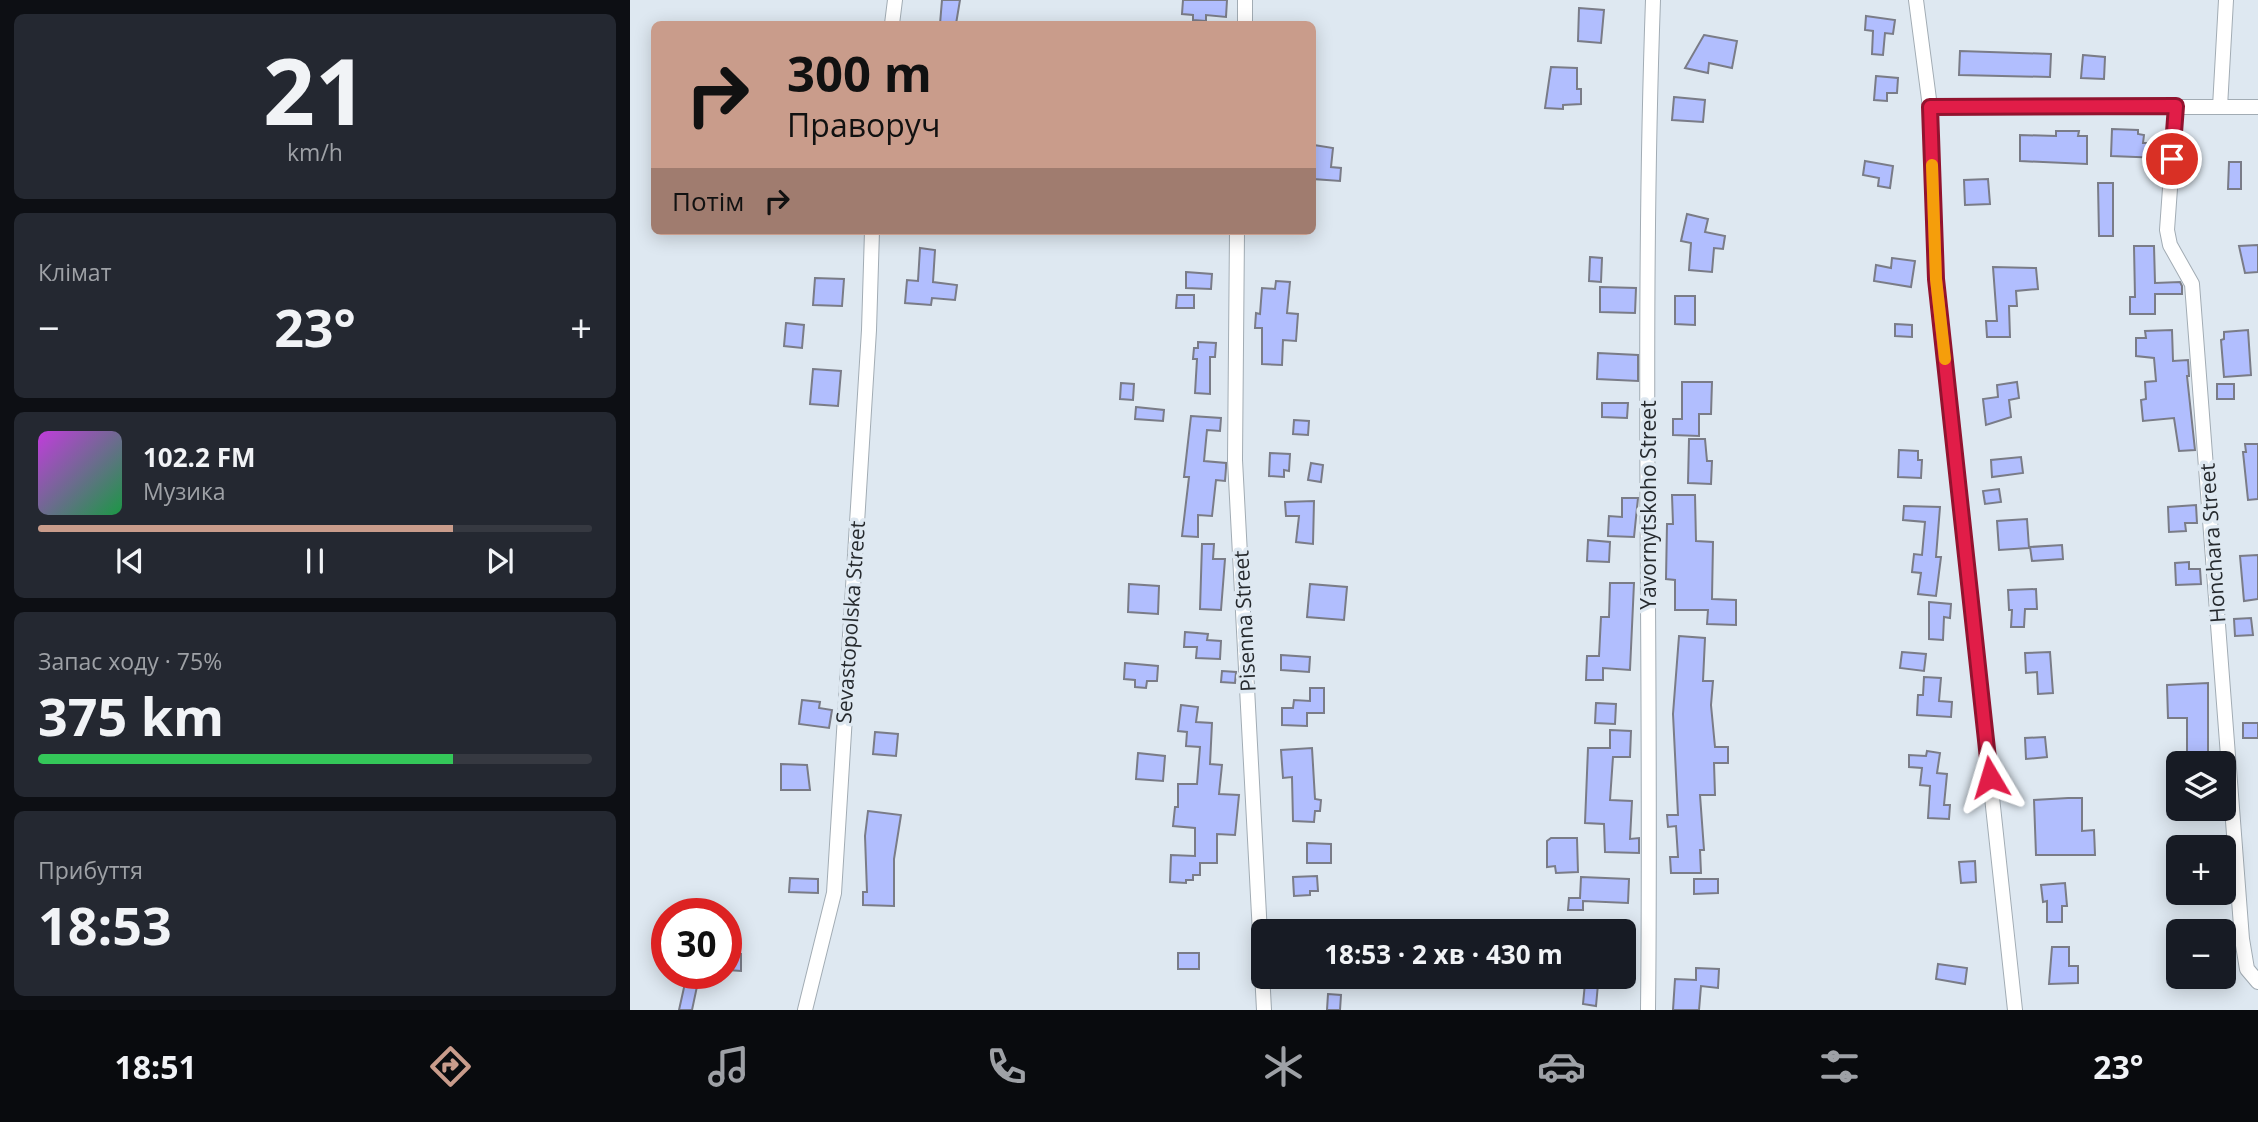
<!DOCTYPE html>
<html lang="uk">
<meta charset="utf-8">
<style>
body{margin:0;font-family:"Open Sans",sans-serif;background:#242831;color:#f1f3f6;height:100vh;display:flex;flex-direction:column;font-size:26px;white-space:nowrap}
*{box-sizing:border-box;margin:0}
p{font-size:23px;color:#9ea1a6}
.icon{flex:none;width:38px;height:38px;fill:none;stroke:currentColor;stroke-width:2;stroke-linecap:round;stroke-linejoin:round}
.map{position:relative;flex:1;overflow:hidden}
.details{display:flex;flex-direction:column;gap:14px;padding:14px;background:#0d0f14;width:630px}
.details>*{flex:none}
.guide{position:absolute;left:21px;top:21px;width:665px;height:214px;border-radius:10px;box-shadow:0 4px 18px #0003;background:#c99c8b;color:#111;overflow:hidden}
.tools{position:absolute;left:1536px;top:751px;display:grid;gap:14px}
.tools a{display:grid;place-items:center;width:70px;height:70px;border-radius:10px;background:#171b24;box-shadow:0 4px 18px #0003;font-size:35px}
.speed{position:absolute;left:21px;top:898px;display:flex;gap:14px;font-size:35px;font-weight:700;text-align:center}
.speed>*{display:grid;place-content:center;width:91px;height:91px;border-radius:50%;background:#171b24;box-shadow:0 4px 18px #0003;line-height:1}
.speed .limit{border:10px solid #d22;background:#fff;color:#111}
.pin{position:absolute;display:grid;place-items:center;width:60px;height:60px;color:#fff;margin:-30px;border:4px solid #fff;border-radius:50%;box-shadow:0 2px 7px #0007}
.me{position:absolute;width:77px;margin:-38px;rotate:353deg;stroke-linejoin:round;filter:drop-shadow(0 0 5px #0008)}
.turn{display:flex;align-items:center;gap:24px;height:147px;padding:0 21px;font-size:32px}
.turn .icon{width:91px;height:91px;stroke-width:2.5}
.turn b{display:block;font-size:49px;line-height:60px}
.then{display:flex;align-items:center;height:66px;padding:0 21px;background:#0003;gap:14px;font-size:26px}
.big{font-size:52px;font-weight:700;line-height:1.1}
.details .card{flex:1;display:flex;flex-direction:column;justify-content:center;gap:10px;min-width:0;padding:0 24px;border-radius:10px;background:#242831}
.details .dial{align-items:center;gap:0}
.dial b{font-size:91px;line-height:1}
.song{display:flex;align-items:center;gap:21px}
.cover{width:84px;height:84px;border-radius:10px;background:linear-gradient(135deg,hsl(290 70% 55%),hsl(140 70% 35%))}
.played{height:7px;border-radius:4px;background:linear-gradient(90deg,#c99c8b 75%,#363941 75%)}
.keys{display:flex;justify-content:space-around;direction:ltr}
.heat{display:flex;justify-content:space-between;align-items:center;font-size:38px;direction:ltr}
.charge{height:10px;border-radius:5px;background:linear-gradient(90deg,#34c759 75%,#363941 0)}
.trip{position:absolute;left:621px;top:919px;width:385px;height:70px;border-radius:10px;background:#171b24;box-shadow:0 4px 18px #0003;font-weight:700;line-height:70px;text-align:center}
.dock{display:flex;height:112px;justify-content:space-around;align-items:center;background:#090b0e;color:#9ea1a6}
.dock .icon{width:49px;height:49px}
.dock .active{color:#c99c8b}
.dock b{font-size:32px;color:#f1f3f6}
main{display:flex;flex:1;min-height:0}
.map>svg:first-child{display:block}
</style>
<main>
<section class="details">
<div class="card dial"><b>21</b><p>km/h</p></div>
<div class="card"><p>Клімат</p>
<div class="heat"><a>−</a><b class="big">23°</b><a>+</a></div>
</div>
<div class="card">
<div class="song"><i class="cover"></i><div><b>102.2 FM</b><p>Музика</p></div></div>
<div class="played"></div>
<div class="keys"><svg class="icon" aria-label="previous" viewBox="0 0 24 24"><path d="M18 5L8 12l10 7zM5 5v14"/></svg><svg class="icon" aria-label="pause" viewBox="0 0 24 24"><path d="M8 5v14M16 5v14"/></svg><svg class="icon" aria-label="next" viewBox="0 0 24 24"><path d="M6 5l10 7-10 7zM19 5v14"/></svg></div>
</div>
<div class="card"><p>Запас ходу · 75%</p><b class="big">375 km</b><div class="charge"></div></div>
<div class="card"><p>Прибуття</p><b class="big">18:53</b></div>
</section>
<div class="map">
<svg width="1628" height="1010" viewBox="0 0 1628 1010">
<rect width="100%" height="100%" fill="#dee8f1"/>
<g fill="#b1befe" stroke="#7a7c87" stroke-width="2">
<path d="M 312,0 L 330,0 L 326,24 L 310,24 Z"/>
<path d="M 553,0 L 597,0 L 596,17 L 576,15 L 576,21 L 563,20 L 563,15 L 552,14 Z"/>
<path d="M 949,8 L 974,10 L 971,43 L 948,41 Z"/>
<path d="M 1236,16 L 1265,20 L 1263,34 L 1255,33 L 1253,55 L 1242,54 L 1243,31 L 1235,30 Z"/>
<path d="M 1074,35 L 1107,41 L 1102,68 L 1079,63 L 1078,73 L 1055,68 Z"/>
<path d="M 1330,51 L 1421,54 L 1420,77 L 1329,75 Z"/>
<path d="M 1453,55 L 1475,57 L 1474,79 L 1451,78 Z"/>
<path d="M 921,67 L 947,68 L 947,89 L 951,89 L 951,104 L 933,105 L 933,109 L 915,108 Z"/>
<path d="M 1246,76 L 1268,78 L 1267,93 L 1257,93 L 1257,101 L 1244,100 Z"/>
<path d="M 1044,97 L 1075,100 L 1073,122 L 1042,120 Z"/>
<path d="M 1482,129 L 1508,130 L 1508,134 L 1514,135 L 1513,143 L 1532,143 L 1531,158 L 1481,156 Z"/>
<path d="M 1426,131 L 1449,131 L 1448,136 L 1457,136 L 1457,164 L 1390,161 L 1390,135 L 1426,136 Z"/>
<path d="M 684,145 L 703,148 L 701,167 L 711,168 L 710,181 L 683,179 Z"/>
<path d="M 1235,161 L 1263,166 L 1260,188 L 1248,186 L 1249,178 L 1233,175 Z"/>
<path d="M 1599,162 L 1611,162 L 1611,189 L 1598,189 Z"/>
<path d="M 1358,179 L 1360,204 L 1335,205 L 1334,180 Z"/>
<path d="M 1468,183 L 1483,183 L 1483,236 L 1469,236 Z"/>
<path d="M 1057,214 L 1078,219 L 1075,232 L 1095,236 L 1093,249 L 1084,248 L 1082,272 L 1059,270 L 1061,243 L 1051,241 Z"/>
<path d="M 1628,245 L 1628,272 L 1615,273 L 1609,246 Z"/>
<path d="M 1504,246 L 1524,246 L 1525,283 L 1550,282 L 1552,286 L 1552,294 L 1525,294 L 1525,314 L 1500,314 L 1500,297 L 1505,297 Z"/>
<path d="M 290,248 L 305,250 L 303,282 L 327,285 L 325,300 L 302,298 L 301,305 L 275,303 L 277,280 L 288,281 Z"/>
<path d="M 960,257 L 972,258 L 971,282 L 959,281 Z"/>
<path d="M 1262,258 L 1285,261 L 1281,287 L 1244,281 L 1246,265 L 1261,268 Z"/>
<path d="M 1363,267 L 1406,268 L 1408,289 L 1386,291 L 1387,306 L 1379,306 L 1380,337 L 1357,337 L 1356,321 L 1367,321 Z"/>
<path d="M 556,272 L 582,274 L 581,289 L 556,288 Z"/>
<path d="M 185,278 L 214,279 L 212,306 L 183,305 Z"/>
<path d="M 646,281 L 660,282 L 657,313 L 668,314 L 666,341 L 653,340 L 652,365 L 632,364 L 632,328 L 625,328 L 626,313 L 630,314 L 632,288 L 645,289 Z"/>
<path d="M 970,287 L 1006,288 L 1005,313 L 970,312 Z"/>
<path d="M 547,295 L 564,295 L 564,308 L 546,308 Z"/>
<path d="M 1045,296 L 1065,296 L 1065,325 L 1045,324 Z"/>
<path d="M 156,323 L 174,325 L 172,348 L 154,346 Z"/>
<path d="M 1265,324 L 1282,325 L 1282,337 L 1265,336 Z"/>
<path d="M 1542,330 L 1543,361 L 1558,360 L 1559,376 L 1557,376 L 1565,450 L 1549,451 L 1544,418 L 1513,421 L 1511,400 L 1516,399 L 1515,382 L 1526,381 L 1524,358 L 1506,356 L 1506,338 L 1516,338 L 1515,331 Z"/>
<path d="M 1618,330 L 1621,375 L 1594,377 L 1591,340 L 1594,339 L 1594,332 Z"/>
<path d="M 568,342 L 586,343 L 585,357 L 580,357 L 580,394 L 565,393 L 567,359 L 563,359 L 564,348 L 568,348 Z"/>
<path d="M 968,353 L 1008,355 L 1008,381 L 967,379 Z"/>
<path d="M 183,369 L 211,371 L 208,406 L 180,404 Z"/>
<path d="M 1052,382 L 1082,382 L 1081,414 L 1069,414 L 1069,436 L 1043,435 L 1043,419 L 1052,419 Z"/>
<path d="M 1387,382 L 1389,398 L 1379,400 L 1381,417 L 1356,425 L 1353,399 L 1368,397 L 1367,385 Z"/>
<path d="M 491,383 L 504,384 L 503,400 L 490,399 Z"/>
<rect x="1587" y="384" width="17" height="15"/>
<path d="M 972,403 L 998,403 L 997,418 L 972,417 Z"/>
<path d="M 506,407 L 534,410 L 533,421 L 505,419 Z"/>
<path d="M 561,416 L 591,418 L 590,431 L 577,430 L 574,461 L 596,463 L 596,468 L 595,481 L 586,480 L 582,516 L 568,515 L 568,537 L 552,536 L 559,477 L 554,477 Z"/>
<path d="M 664,420 L 679,421 L 678,435 L 663,434 Z"/>
<path d="M 1059,439 L 1075,439 L 1077,461 L 1082,461 L 1081,484 L 1058,483 Z"/>
<path d="M 1615,444 L 1628,444 L 1628,499 L 1618,500 L 1613,452 L 1616,452 Z"/>
<path d="M 1269,450 L 1288,451 L 1288,460 L 1292,460 L 1291,478 L 1268,477 Z"/>
<path d="M 640,453 L 660,454 L 659,471 L 654,470 L 654,477 L 639,476 Z"/>
<path d="M 1391,457 L 1393,473 L 1362,477 L 1361,460 Z"/>
<path d="M 681,463 L 693,465 L 691,482 L 678,480 Z"/>
<path d="M 1369,489 L 1371,502 L 1355,504 L 1353,491 Z"/>
<path d="M 1042,495 L 1065,495 L 1066,541 L 1083,542 L 1082,599 L 1106,600 L 1106,625 L 1077,624 L 1078,610 L 1045,610 L 1045,580 L 1036,579 L 1037,524 L 1043,524 Z"/>
<path d="M 992,498 L 1008,498 L 1004,537 L 978,536 L 979,516 L 992,517 Z"/>
<path d="M 684,501 L 683,544 L 666,542 L 669,516 L 656,516 L 655,502 Z"/>
<path d="M 1566,505 L 1567,523 L 1555,523 L 1556,531 L 1539,532 L 1538,507 Z"/>
<path d="M 1274,506 L 1310,507 L 1306,557 L 1311,557 L 1306,596 L 1288,594 L 1291,573 L 1282,572 L 1284,554 L 1292,555 L 1295,522 L 1273,520 Z"/>
<path d="M 1397,519 L 1399,548 L 1369,550 L 1367,521 Z"/>
<path d="M 958,540 L 980,542 L 979,562 L 957,561 Z"/>
<path d="M 572,544 L 584,544 L 583,559 L 595,559 L 591,610 L 570,609 Z"/>
<path d="M 1432,545 L 1433,559 L 1402,561 L 1400,547 Z"/>
<path d="M 1628,555 L 1628,599 L 1614,601 L 1610,556 Z"/>
<path d="M 1559,562 L 1559,569 L 1570,569 L 1571,584 L 1546,585 L 1545,563 Z"/>
<path d="M 980,583 L 1004,583 L 1000,670 L 973,668 L 973,680 L 956,680 L 957,656 L 969,656 L 971,617 L 979,617 Z"/>
<path d="M 499,584 L 529,586 L 528,614 L 498,612 Z"/>
<path d="M 680,584 L 717,587 L 714,620 L 677,617 Z"/>
<path d="M 1406,589 L 1407,609 L 1395,609 L 1394,627 L 1381,627 L 1382,610 L 1379,610 L 1378,590 Z"/>
<path d="M 1299,602 L 1321,604 L 1320,618 L 1314,617 L 1313,640 L 1299,639 Z"/>
<path d="M 1621,618 L 1623,635 L 1605,636 L 1604,619 Z"/>
<path d="M 555,632 L 578,634 L 577,640 L 591,641 L 590,659 L 566,658 L 567,647 L 554,647 Z"/>
<path d="M 1049,636 L 1075,638 L 1073,681 L 1083,681 L 1081,705 L 1085,747 L 1098,747 L 1098,763 L 1084,763 L 1085,795 L 1070,795 L 1074,850 L 1070,850 L 1071,873 L 1041,873 L 1040,857 L 1048,857 L 1046,826 L 1038,827 L 1037,815 L 1048,815 L 1043,714 Z"/>
<path d="M 1272,652 L 1296,654 L 1294,671 L 1270,668 Z"/>
<path d="M 1420,652 L 1423,693 L 1408,694 L 1407,672 L 1396,673 L 1395,653 Z"/>
<path d="M 651,655 L 680,657 L 679,672 L 651,670 Z"/>
<path d="M 495,663 L 528,666 L 527,681 L 517,681 L 516,688 L 505,687 L 505,680 L 494,679 Z"/>
<path d="M 592,671 L 606,672 L 605,683 L 591,682 Z"/>
<path d="M 1294,677 L 1311,678 L 1309,701 L 1322,702 L 1321,717 L 1287,715 L 1288,695 L 1293,695 Z"/>
<path d="M 1578,683 L 1578,759 L 1557,759 L 1557,718 L 1538,718 L 1537,685 Z"/>
<path d="M 680,688 L 694,688 L 694,713 L 677,713 L 677,726 L 652,725 L 652,708 L 663,708 L 664,700 L 680,701 Z"/>
<path d="M 172,700 L 190,702 L 189,708 L 202,710 L 199,728 L 169,724 Z"/>
<path d="M 966,703 L 986,704 L 985,724 L 965,723 Z"/>
<path d="M 551,705 L 568,707 L 566,722 L 582,723 L 580,764 L 592,765 L 589,794 L 609,795 L 605,835 L 587,834 L 587,863 L 570,863 L 570,875 L 563,875 L 563,880 L 556,880 L 556,883 L 540,882 L 541,855 L 565,856 L 565,828 L 543,826 L 545,807 L 548,807 L 548,784 L 567,784 L 570,747 L 556,746 L 557,732 L 548,731 Z"/>
<rect x="1613" y="723" width="15" height="15"/>
<path d="M 980,730 L 1001,731 L 1000,757 L 983,757 L 980,800 L 1002,801 L 1000,839 L 1009,838 L 1009,853 L 975,852 L 974,824 L 955,823 L 958,748 L 980,748 Z"/>
<path d="M 245,732 L 268,734 L 266,756 L 243,754 Z"/>
<path d="M 1415,737 L 1417,757 L 1396,759 L 1395,738 Z"/>
<path d="M 682,748 L 685,799 L 691,800 L 690,811 L 685,811 L 684,822 L 663,821 L 662,777 L 653,778 L 651,750 Z"/>
<path d="M 1297,751 L 1310,753 L 1307,773 L 1317,774 L 1314,805 L 1320,805 L 1319,819 L 1298,818 L 1300,786 L 1290,785 L 1292,768 L 1279,767 L 1279,755 L 1296,756 Z"/>
<path d="M 508,753 L 535,756 L 533,781 L 506,779 Z"/>
<path d="M 151,764 L 177,765 L 180,790 L 151,790 Z"/>
<path d="M 1438,798 L 1452,798 L 1452,831 L 1464,830 L 1465,855 L 1406,855 L 1404,800 Z"/>
<path d="M 238,811 L 271,815 L 264,859 L 264,906 L 233,905 L 233,892 L 237,892 L 235,836 Z"/>
<path d="M 921,838 L 947,838 L 948,872 L 926,873 L 925,866 L 917,867 L 917,841 Z"/>
<path d="M 677,843 L 701,844 L 701,863 L 677,863 Z"/>
<path d="M 1345,861 L 1346,882 L 1331,883 L 1329,862 Z"/>
<path d="M 687,876 L 688,891 L 680,891 L 680,895 L 664,896 L 663,877 Z"/>
<path d="M 951,877 L 999,879 L 998,903 L 953,901 L 953,910 L 938,910 L 939,898 L 950,898 Z"/>
<path d="M 160,878 L 188,879 L 188,893 L 159,892 Z"/>
<path d="M 1064,879 L 1088,879 L 1088,893 L 1064,894 Z"/>
<path d="M 1435,883 L 1437,906 L 1432,906 L 1432,922 L 1417,922 L 1417,901 L 1413,902 L 1411,885 Z"/>
<path d="M 1422,947 L 1439,947 L 1439,966 L 1448,966 L 1448,983 L 1419,984 Z"/>
<path d="M 99,953 L 111,954 L 111,971 L 98,970 Z"/>
<rect x="548" y="953" width="21" height="16"/>
<path d="M 1308,964 L 1337,968 L 1335,984 L 1306,979 Z"/>
<path d="M 1066,968 L 1089,969 L 1088,988 L 1071,986 L 1069,1010 L 1043,1010 L 1045,979 L 1066,980 Z"/>
<path d="M 57,974 L 69,977 L 62,1010 L 49,1010 Z"/>
<path d="M 955,983 L 968,984 L 966,1006 L 953,1004 Z"/>
<path d="M 698,994 L 711,995 L 710,1010 L 697,1010 Z"/>
</g>
<g fill="none" stroke-linecap="round" stroke-linejoin="round">
<defs>
<g id="street">
<path d="M 1286,0 L 1300,107 L 1306,279 L 1385,1010"/>
<path d="M 262,24 L 265,0"/>
<path d="M 615,24 L 615,0"/>
<path d="M 1546,105 L 1537,230 L 1540,245 L 1562,284 L 1612,939 L 1617,969 L 1628,982"/>
<path d="M 1300,107 L 1628,107"/>
<path d="M 1590,107 L 1596,0"/>
<path d="M 607,231 L 605,460 L 634,1010"/>
<path d="M 175,1010 L 204,893 L 239,330 L 242,231"/>
<path d="M 1018,1010 C 1022,673 1011,336 1023,0"/>
</g>
</defs>
<use href="#street" stroke="#a2acb4" stroke-width="16"/>
<use href="#street" stroke="#fff" stroke-width="14"/>
</g>
<g fill="none" stroke-linecap="round" stroke-linejoin="round">
<defs>
<path id="route" d="M 1360,777 L 1306,279 L 1300,107 L 1546,106 L 1542,159"/>
</defs>
<use href="#route" stroke="#92132f" stroke-width="18"/>
<use href="#route" stroke="#e11d48" stroke-width="12"/>
<path stroke="#f59e0b" stroke-width="12" d="M 1302,165 L 1306,279 L 1315,359"/>
</g>
<g text-anchor="middle" dominant-baseline="central" stroke-width="7" stroke-linejoin="round" paint-order="stroke">
<g font-size="21" fill="#262a2e" stroke="#dee8f1">
<text transform="translate(1018 505) rotate(-90)">Yavornytskoho Street</text>
<text transform="translate(1582 543) rotate(-94)">Honchara Street</text>
<text transform="translate(614 621) rotate(-93)">Pisenna Street</text>
<text transform="translate(220 622) rotate(-86)">Sevastopolska Street</text>
</g>
</g>
</svg>
<div class="tools">
<a><svg class="icon" aria-label="layers" viewBox="0 0 24 24"><path d="M12 4l9 5-9 5-9-5zM3 14l9 5 9-5"/></svg></a>
<a>+</a>
<a>−</a>
</div>
<div class="speed"><div class="limit">30</div></div>
<div class="pin" style="left:1542px;top:159px;background:#d93025"><svg class="icon" aria-label="arrive" viewBox="0 0 24 24"><path d="M6 21V4h12l-3 4 3 4H6"/></svg></div>
<svg class="me" style="left:1360px;top:777px" viewBox="-20 -20 40 40"><path d="M0-17L14 15 0 8-14 15z" fill="#e11d48" stroke="#fff" stroke-width="4"/></svg>
<div class="trip">18:53 · 2 хв · 430 m</div>
<div class="guide">
<div class="turn"><svg class="icon" aria-label="right" viewBox="0 0 24 24"><path d="M7 20v-9h11M14 6l5 5-5 5"/></svg><div><b>300 m</b>Праворуч</div></div>
<div class="then">Потім<svg class="icon" aria-label="right" viewBox="0 0 24 24"><path d="M7 20v-9h11M14 6l5 5-5 5"/></svg></div>
</div>
</div>
</main>
<nav class="dock">
<b>18:51</b>
<svg class="icon active" aria-label="directions" viewBox="0 0 24 24"><path d="M12 3l9 9-9 9-9-9zM9 14v-3h6M13 9l2 2-2 2"/></svg>
<svg class="icon" aria-label="music" viewBox="0 0 24 24"><path d="M9 18V5l10-2v13"/><circle cx="6" cy="18" r="3"/><circle cx="16" cy="16" r="3"/></svg>
<svg class="icon" aria-label="phone" viewBox="0 0 24 24"><path d="M5 4h4l2 5-3 2q2 4 5 5l2-3 5 2v4C11 20 4 13 5 4z"/></svg>
<svg class="icon" aria-label="climate" viewBox="0 0 24 24"><path d="M12 3v18M4 7l16 10M4 17L20 7"/></svg>
<svg class="icon" aria-label="car" viewBox="0 0 24 24"><path d="M5 17H2v-5l4-1 3-4h7l3 4 3 1v5h-3M9 17h6M6 11h13"/><circle cx="7" cy="17" r="2"/><circle cx="17" cy="17" r="2"/></svg>
<svg class="icon" aria-label="filters" viewBox="0 0 24 24"><path d="M4 7h16M4 17h16"/><circle cx="9" cy="7" r="2"/><circle cx="15" cy="17" r="2"/></svg>
<b>23°</b>
</nav>
